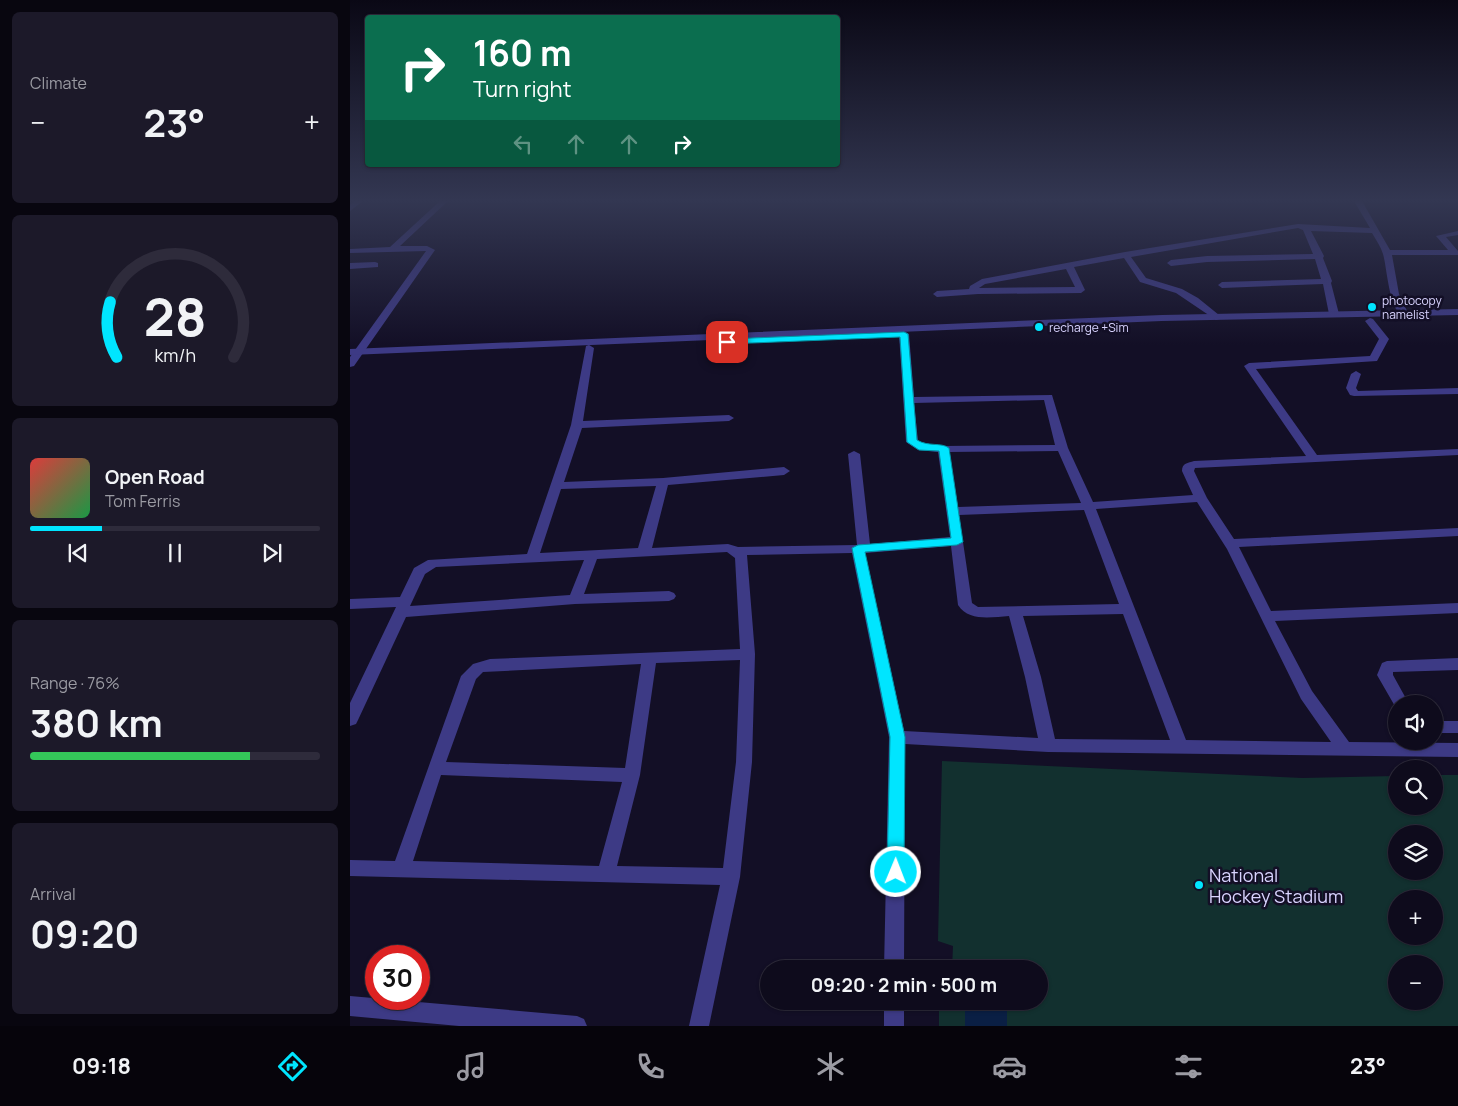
<!DOCTYPE html>
<meta charset="utf-8">
<style>
body{margin:0;font-family:Manrope,sans-serif;background:#1c1929;color:#f1f3f6;height:100vh;display:flex;flex-direction:column;font-size:19px;white-space:nowrap}
*{box-sizing:border-box;margin:0}
p{font-size:16px;color:#9b9ba3}
.icon{flex:none;width:28px;height:28px;fill:none;stroke:currentColor;stroke-width:2;stroke-linecap:round;stroke-linejoin:round}
.map{position:relative;flex:1;overflow:hidden}
.side{display:flex;flex-direction:column;gap:12px;padding:12px;background:#08060f;width:350px}
.side>*{flex:none}
.top-card{position:absolute;left:15px;top:15px;width:475px;height:152px;border-radius:5px;box-shadow:0 1px 4px #0004,0 0 0 1px #2e2b3b;background:#0b6e4f;color:#fff;overflow:hidden}
.buttons{position:absolute;left:1038px;top:695px;display:grid;gap:10px}
.buttons a{display:grid;place-items:center;width:55px;height:55px;border-radius:50%;background:#0e0b1c;box-shadow:0 1px 4px #0004,0 0 0 1px #2e2b3b;font-size:25px}
.speed{position:absolute;left:15px;top:945px;display:flex;gap:10px;font-size:25px;font-weight:700;text-align:center}
.speed>*{display:grid;place-content:center;width:65px;height:65px;border-radius:50%;background:#0e0b1c;box-shadow:0 1px 4px #0004,0 0 0 1px #2e2b3b;line-height:1}
.speed .limit{border:8px solid #d22;background:#fff;color:#111}
.pin{position:absolute;display:grid;place-items:center;width:42px;height:42px;color:#fff;margin:-21px;border-radius:10px;box-shadow:0 2px 8px #0006}
.me{position:absolute;width:55px;margin:-28px;rotate:1deg;stroke-linejoin:round;filter:drop-shadow(0 0 4px #0008)}
.turn{display:flex;align-items:center;gap:18px;height:105px;padding:0 25px;font-size:22px}
.turn .icon{width:65px;height:65px;stroke-width:2.5}
.turn b{display:block;font-size:35px;line-height:42px}
.lanes{display:flex;align-items:center;height:48px;padding:0 25px;background:#0003;justify-content:center;gap:25px;direction:ltr}
.lanes .off{opacity:.35}
.big{font-size:38px;font-weight:700;line-height:1.1}
.side .widget{flex:1;display:flex;flex-direction:column;justify-content:center;gap:8px;min-width:0;padding:0 18px;border-radius:8px;background:#1c1929}
.side .dial{align-items:center;gap:0}
.dial svg{height:130px;overflow:visible;fill:none;stroke:#2e2b3b;stroke-width:7;stroke-linecap:round;text-anchor:middle}
.dial text{fill:#f1f3f6;stroke:none}
.song{display:flex;align-items:center;gap:15px}
.cover{width:60px;height:60px;border-radius:8px;background:linear-gradient(135deg,hsl(0 70% 55%),hsl(140 70% 35%))}
.played{height:5px;border-radius:2px;background:linear-gradient(90deg,#00e5ff 25%,#2e2b3b 25%)}
.keys{display:flex;justify-content:space-around;direction:ltr}
.heat{display:flex;justify-content:space-between;align-items:center;font-size:28px;direction:ltr}
.charge{height:8px;border-radius:4px;background:linear-gradient(90deg,#34c759 76%,#2e2b3b 0)}
.trip{position:absolute;left:410px;top:960px;width:288px;height:50px;border-radius:25px;background:#0e0b1c;box-shadow:0 1px 4px #0004,0 0 0 1px #2e2b3b;font-weight:700;line-height:50px;text-align:center}
.tabs{display:flex;height:80px;justify-content:space-around;align-items:center;background:#06040b;color:#9b9ba3}
.tabs .icon{width:35px;height:35px}
.tabs .on{color:#00e5ff}
.tabs b{font-size:22px;color:#f1f3f6}
main{display:flex;flex:1;min-height:0}
.map>svg:first-child{display:block}
</style>
<main>
<section class="side">
<div class="widget"><p>Climate</p>
<div class="heat"><a>−</a><b class="big">23°</b><a>+</a></div>
</div>
<div class="widget dial"><svg viewBox="0 0 100 80">
<path d="M14 69A42 42 0 1 1 86 69"/>
<path d="M14 69A42 42 0 0 1 10 35" stroke="#00e5ff"/>
<text x="50" y="56" font-size="32" font-weight="700">28</text>
<text x="50" y="72" font-size="11">km/h</text>
</svg></div>
<div class="widget">
<div class="song"><i class="cover"></i><div><b>Open Road</b><p>Tom Ferris</p></div></div>
<div class="played"></div>
<div class="keys"><svg class="icon" aria-label="previous" viewBox="0 0 24 24"><path d="M18 5L8 12l10 7zM5 5v14"/></svg><svg class="icon" aria-label="pause" viewBox="0 0 24 24"><path d="M8 5v14M16 5v14"/></svg><svg class="icon" aria-label="next" viewBox="0 0 24 24"><path d="M6 5l10 7-10 7zM19 5v14"/></svg></div>
</div>
<div class="widget"><p>Range · 76%</p><b class="big">380 km</b><div class="charge"></div></div>
<div class="widget"><p>Arrival</p><b class="big">09:20</b></div>
</section>
<div class="map">
<svg width="1108" height="1026" viewBox="0 0 1108 1026">
<rect width="100%" height="100%" fill="#130f26"/>
<path fill="#12302f" fill-rule="evenodd" d="M 592,761 L 952,778 L 1046,776 L 1046,806 L 1084,806 L 1084,775 L 1108,775 L 1108,1026 L 589,1026 L 589,1001 L 689,1001 L 689,969 L 602,969 L 603,946 L 588,941 ZM 1046,834 L 1084,834 L 1084,871 L 1046,871 ZM 1046,899 L 1084,899 L 1084,936 L 1046,936 ZM 1046,964 L 1084,964 L 1084,1001 L 1046,1001 Z"/>
<path fill="#0a1f44" d="M 615,1005 L 657,1006 L 657,1026 L 615,1026 Z"/>
<g fill="none" stroke-linecap="round" stroke-linejoin="round">
<g fill="#3d3a85" fill-rule="evenodd">
<path d="M 4,201 L 13,201 L 0,211 L 0,205 Z"/>
<path d="M 90,201 L 98,201 L 50,246 L 77,246 L 85,250 L 4,366 L 0,367 L 0,357 L 76,251 L 0,253 L 0,249 L 40,247 Z"/>
<path d="M 1004,201 L 1012,201 L 1040,250 L 1098,250 L 1086,236 L 1108,231 L 1108,235 L 1096,237 L 1108,251 L 1108,255 L 1042,255 L 1049,294 L 1058,313 L 1056,315 L 1053,316 C 1039,311 1037,267 1033,254 C 1031,247 1026,240 1022,233 L 961,231 L 974,256 L 973,258 L 982,281 L 981,283 L 989,314 L 984,317 L 979,314 L 973,284 L 872,288 L 868,285 L 872,282 L 971,279 L 965,259 L 857,262 L 821,266 L 817,263 L 821,260 L 857,256 L 963,254 L 953,230 L 948,228 L 781,257 L 796,278 L 832,289 L 848,298 L 869,315 L 869,319 L 866,320 L 826,293 L 790,282 L 774,258 L 724,267 L 735,290 L 731,293 L 628,294 L 587,297 L 583,294 L 587,291 L 619,289 L 620,286 L 632,279 L 775,252 L 948,224 L 1020,228 ZM 716,269 L 725,287 L 629,288 L 635,284 Z"/>
<path d="M 25,262 L 28,263 L 28,267 L 0,269 L 0,263 Z"/>
<path d="M 1020,318 L 1023,319 L 1039,339 L 1027,361 L 906,369 L 967,455 L 1108,449 L 1108,455 L 845,468 L 844,471 L 857,498 L 884,539 L 1108,528 L 1108,536 L 889,547 L 921,611 L 1108,603 L 1108,613 L 925,621 L 962,691 L 999,742 L 1108,743 L 1108,757 L 698,752 L 555,744 L 554,969 L 534,969 L 539,737 L 502,553 L 397,555 L 405,654 L 402,762 L 390,877 L 359,1026 L 339,1026 L 370,885 L 0,876 L 0,860 L 45,861 L 111,676 L 123,664 L 140,659 L 390,649 L 385,558 L 377,552 L 247,559 L 234,594 L 319,591 L 324,593 L 326,596 L 324,599 L 319,601 L 225,604 L 56,617 L 8,720 L 6,724 L 0,726 L 0,703 L 46,607 L 0,609 L 0,599 L 50,597 L 64,568 L 78,560 L 177,554 L 221,425 L 236,346 L 239,345 L 244,348 L 233,421 L 379,415 L 384,418 L 379,421 L 232,428 L 214,482 L 313,478 L 434,467 L 440,471 L 434,475 L 318,485 L 302,548 L 378,544 L 388,547 L 507,545 L 498,454 L 504,451 L 510,454 L 520,544 L 600,537 L 588,452 L 568,450 L 556,442 L 549,334 L 551,332 L 554,331 L 559,334 L 564,397 L 702,395 L 718,448 L 743,502 L 843,495 L 832,471 C 832,463 838,463 844,461 L 956,456 L 894,366 L 899,363 L 1020,356 L 1029,339 L 1015,321 ZM 694,400 L 705,445 L 593,446 L 575,445 L 568,441 L 564,403 ZM 708,451 L 731,503 L 608,507 L 599,452 ZM 306,486 L 288,548 L 190,553 L 211,489 ZM 847,502 L 877,549 L 951,699 L 981,742 L 836,740 L 746,509 ZM 734,510 L 769,604 L 628,607 L 622,603 L 609,515 ZM 601,546 L 608,605 C 619,622 642,617 659,616 L 675,677 L 688,738 L 554,731 L 515,553 ZM 234,560 L 220,595 L 60,606 L 75,574 L 86,567 ZM 773,614 L 820,740 L 705,739 L 691,677 L 673,616 ZM 390,660 L 386,762 L 373,868 L 267,866 L 290,775 L 306,663 ZM 291,664 L 275,768 L 96,762 L 126,679 L 133,672 ZM 91,775 L 272,782 L 249,866 L 63,861 Z"/>
<path d="M 1006,371 L 1011,374 L 1006,388 L 1008,391 L 1108,388 L 1108,394 L 1004,396 L 1000,395 L 996,388 L 1001,374 Z"/>
<path d="M 1108,658 L 1108,670 L 1043,672 L 1043,675 L 1059,704 L 1046,704 L 1046,708 L 1027,675 L 1032,663 L 1037,661 Z"/>
<rect x="1084" y="721" width="24" height="12"/>
<path d="M 0,996 L 227,1016 L 234,1019 L 237,1026 L 109,1026 L 0,1016 Z"/>
<rect x="534" y="1001" width="20" height="25"/>
</g>
<path fill="#3d3a85" fill-rule="evenodd" d="M 1108,309 L 1108,315 L 812,321 L 0,355 L 0,349 L 812,315 Z"/>
</g>
<linearGradient id="sky" x2="0" y2="1"><stop stop-color="#0a0815"/><stop offset="0.58" stop-color="#333752"/><stop offset="1" stop-color="#333752" stop-opacity="0"/></linearGradient>
<rect width="1108" height="345" fill="url(#sky)"/>
<path fill="#00e5ff" stroke="#0095a6" d="M 554,332 L 558,334 L 567,440 C 578,447 591,442 599,448 L 613,542 L 607,545 L 515,552 L 555,737 L 554,872 L 552,878 L 546,880 L 540,878 L 537,872 L 540,737 L 502,548 L 508,545 L 601,538 L 589,451 L 569,450 L 557,442 L 550,337 L 377,344 L 372,342 L 377,339 Z"/>
<g fill="#00e5ff" stroke="#130f26" stroke-width="2">
<circle cx="1022" cy="307" r="5"/>
<circle cx="689" cy="327" r="5"/>
<circle cx="849" cy="885" r="5"/>
</g>
<g text-anchor="middle" dominant-baseline="central" stroke-width="5" stroke-linejoin="round" paint-order="stroke">
<g font-size="12" fill="#d9d4ff" stroke="#130f26" text-anchor="start">
<text x="1032" y="300">photocopy<tspan x="1032" dy="14">namelist</tspan></text>
<text x="699" y="327">recharge +Sim</text>
</g>
<g font-size="18" fill="#d9d4ff" stroke="#130f26" text-anchor="start">
<text x="859" y="875">National<tspan x="859" dy="21">Hockey Stadium</tspan></text>
</g>
</g>
</svg>
<div class="buttons">
<a><svg class="icon" aria-label="sound" viewBox="0 0 24 24"><path d="M4 9h4l5-4v14l-5-4H4zM17 9q2 3 0 6"/></svg></a>
<a><svg class="icon" aria-label="search" viewBox="0 0 24 24"><circle cx="10" cy="10" r="6"/><path d="M15 15l6 6"/></svg></a>
<a><svg class="icon" aria-label="layers" viewBox="0 0 24 24"><path d="M12 4l9 5-9 5-9-5zM3 14l9 5 9-5"/></svg></a>
<a>+</a>
<a>−</a>
</div>
<div class="speed"><div class="limit">30</div></div>
<div class="pin" style="left:377px;top:342px;background:#d93025"><svg class="icon" aria-label="arrive" viewBox="0 0 24 24"><path d="M6 21V4h12l-3 4 3 4H6"/></svg></div>
<svg class="me" style="left:546px;top:872px" viewBox="-20 -20 40 40"><circle r="17" fill="#00e5ff" stroke="#fff" stroke-width="3"/><path d="M0-11L8 9 0 5-8 9z" fill="#fff"/></svg>
<div class="trip">09:20 · 2 min · 500 m</div>
<div class="top-card">
<div class="turn"><svg class="icon" aria-label="right" viewBox="0 0 24 24"><path d="M7 20v-9h11M14 6l5 5-5 5"/></svg><div><b>160 m</b>Turn right</div></div>
<div class="lanes"><svg class="icon off" aria-label="left" viewBox="0 0 24 24"><path d="M17 20v-9H6M10 6l-5 5 5 5"/></svg><svg class="icon off" aria-label="ahead" viewBox="0 0 24 24"><path d="M12 20V5M6 11l6-6 6 6"/></svg><svg class="icon off" aria-label="ahead" viewBox="0 0 24 24"><path d="M12 20V5M6 11l6-6 6 6"/></svg><svg class="icon" aria-label="right" viewBox="0 0 24 24"><path d="M7 20v-9h11M14 6l5 5-5 5"/></svg></div>
</div>
</div>
</main>
<nav class="tabs">
<b>09:18</b>
<svg class="icon on" aria-label="directions" viewBox="0 0 24 24"><path d="M12 3l9 9-9 9-9-9zM9 14v-3h6M13 9l2 2-2 2"/></svg>
<svg class="icon" aria-label="music" viewBox="0 0 24 24"><path d="M9 18V5l10-2v13"/><circle cx="6" cy="18" r="3"/><circle cx="16" cy="16" r="3"/></svg>
<svg class="icon" aria-label="phone" viewBox="0 0 24 24"><path d="M5 4h4l2 5-3 2q2 4 5 5l2-3 5 2v4C11 20 4 13 5 4z"/></svg>
<svg class="icon" aria-label="climate" viewBox="0 0 24 24"><path d="M12 3v18M4 7l16 10M4 17L20 7"/></svg>
<svg class="icon" aria-label="car" viewBox="0 0 24 24"><path d="M5 17H2v-5l4-1 3-4h7l3 4 3 1v5h-3M9 17h6M6 11h13"/><circle cx="7" cy="17" r="2"/><circle cx="17" cy="17" r="2"/></svg>
<svg class="icon" aria-label="filters" viewBox="0 0 24 24"><path d="M4 7h16M4 17h16"/><circle cx="9" cy="7" r="2"/><circle cx="15" cy="17" r="2"/></svg>
<b>23°</b>
</nav>
